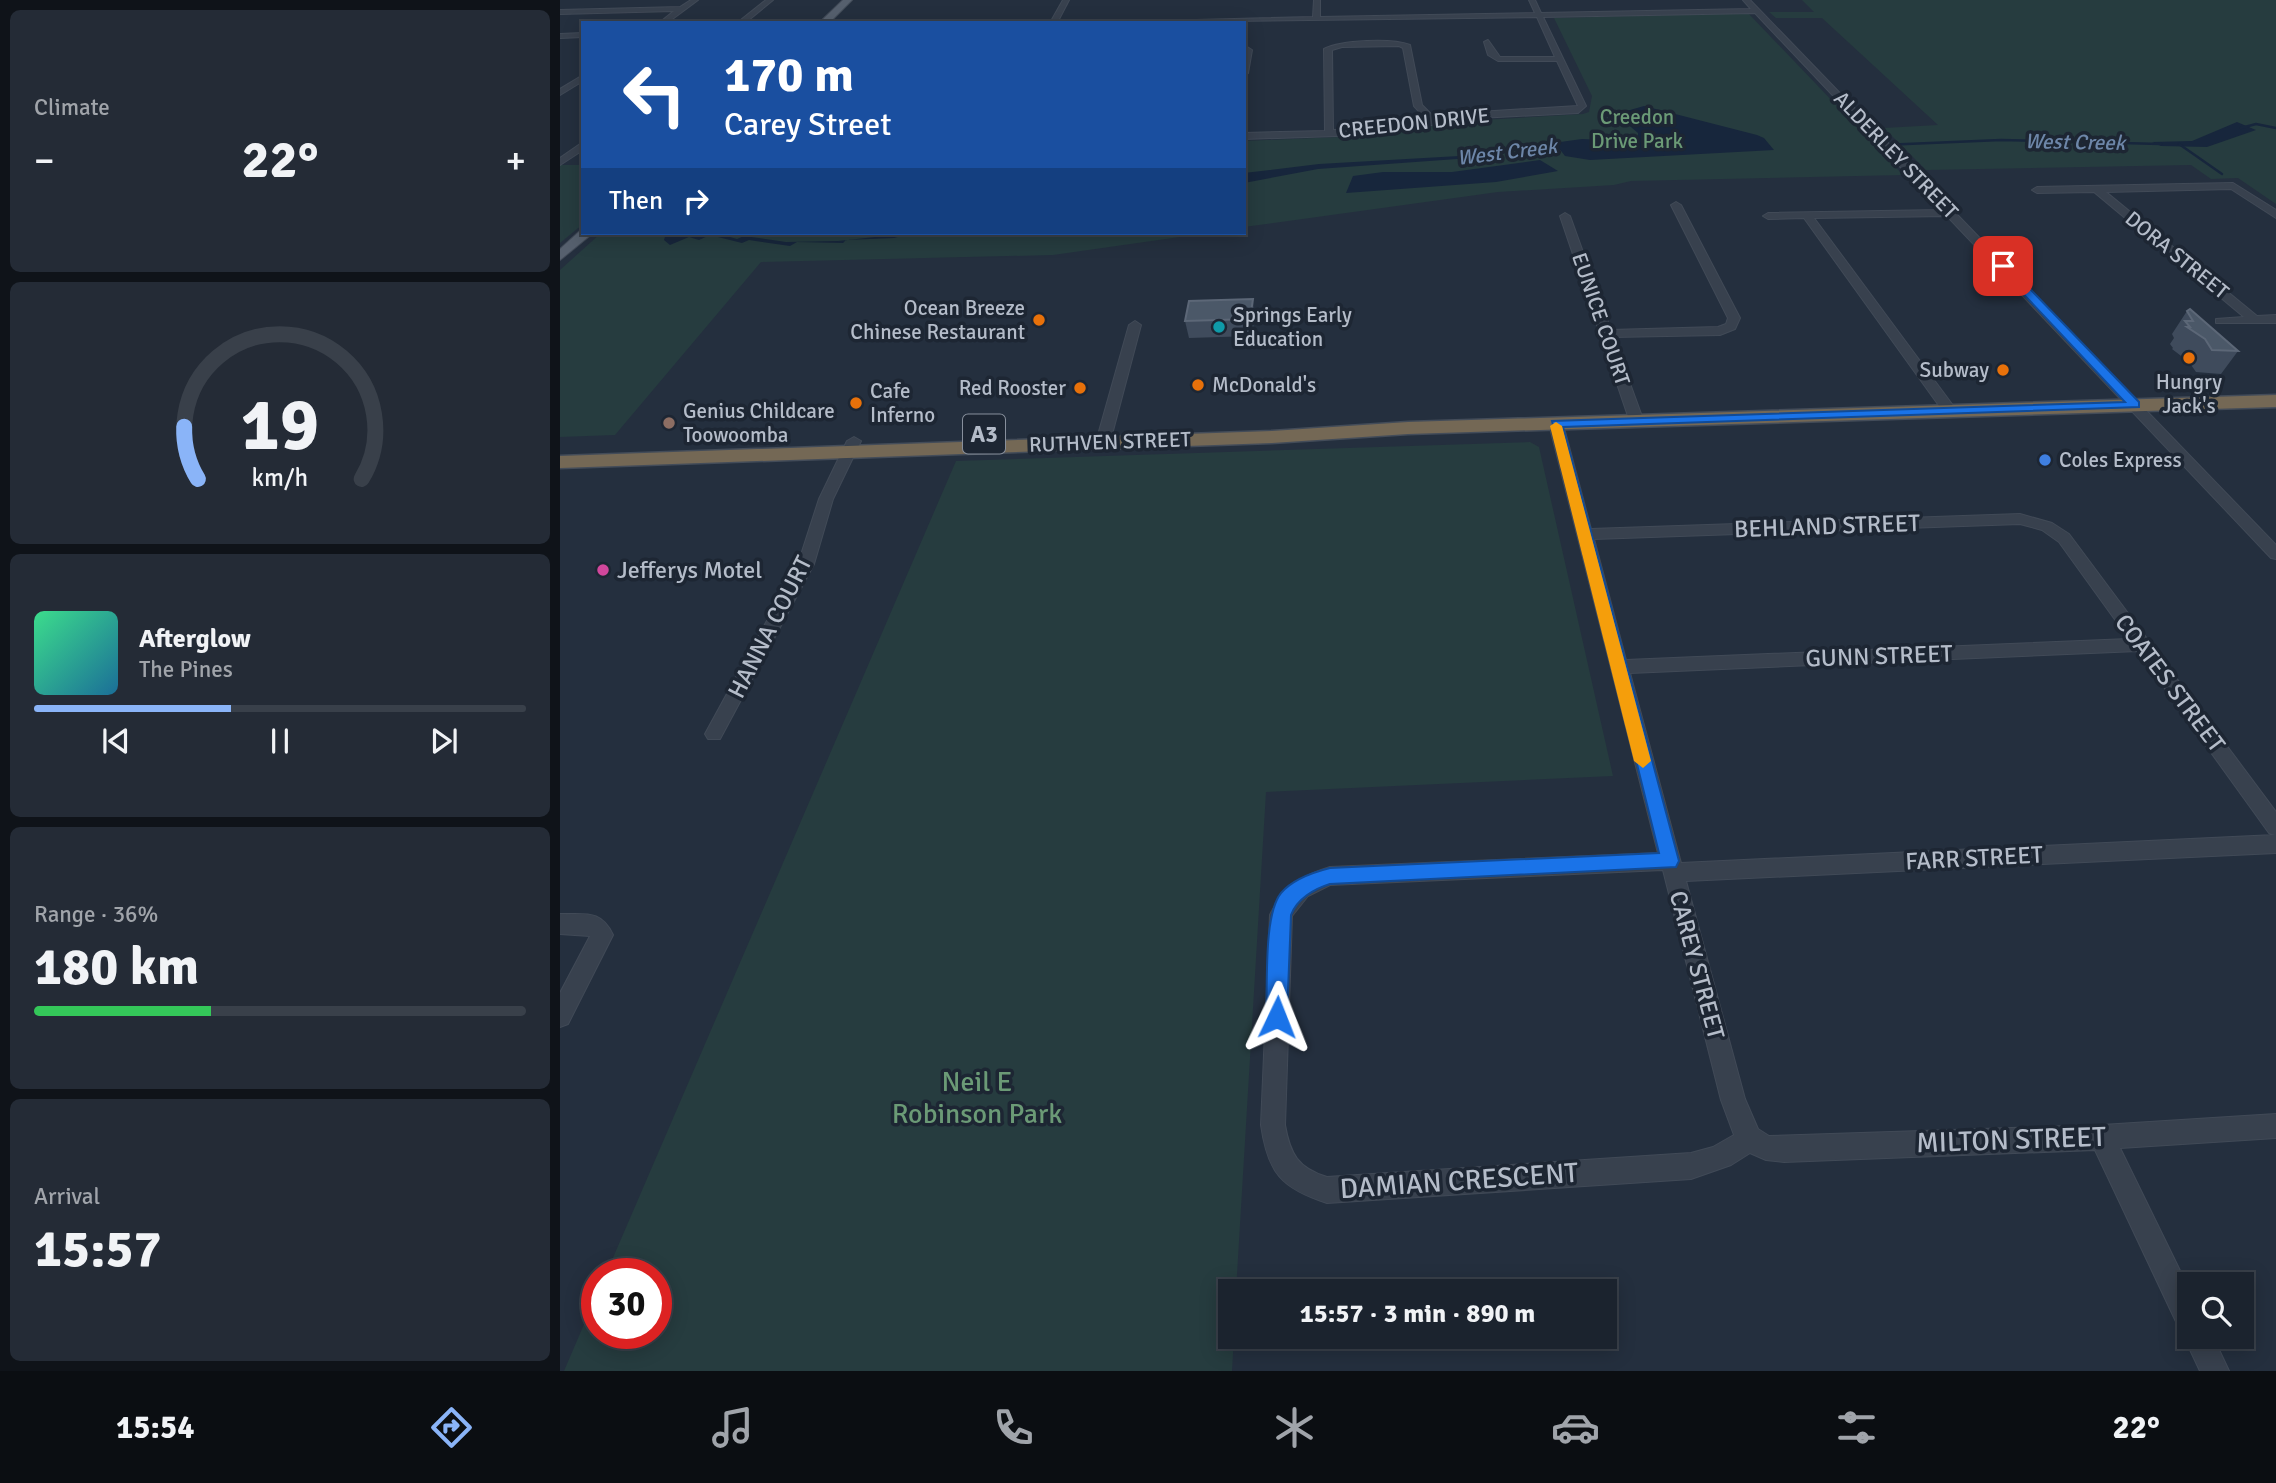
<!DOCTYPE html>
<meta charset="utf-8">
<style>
body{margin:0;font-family:Signika,sans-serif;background:#242b36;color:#f1f3f6;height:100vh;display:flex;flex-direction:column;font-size:26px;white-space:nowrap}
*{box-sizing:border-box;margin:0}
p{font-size:23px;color:#a0a4aa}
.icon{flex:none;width:38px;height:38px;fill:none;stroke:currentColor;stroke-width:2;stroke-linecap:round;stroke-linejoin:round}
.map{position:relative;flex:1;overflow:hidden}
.panel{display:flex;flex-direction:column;gap:10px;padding:10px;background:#0f1319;width:560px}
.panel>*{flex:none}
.top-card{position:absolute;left:21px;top:21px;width:665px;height:214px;border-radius:0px;box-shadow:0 4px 18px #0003,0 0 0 2px #39404a;background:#1a4fa0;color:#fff;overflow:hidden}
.tools{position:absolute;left:1617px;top:1272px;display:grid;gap:14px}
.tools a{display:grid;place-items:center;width:77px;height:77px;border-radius:0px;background:#1b232e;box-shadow:0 4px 18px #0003,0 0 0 2px #39404a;font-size:35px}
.speed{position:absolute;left:21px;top:1258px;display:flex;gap:14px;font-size:35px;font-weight:700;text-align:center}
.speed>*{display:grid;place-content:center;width:91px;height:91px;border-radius:50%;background:#1b232e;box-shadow:0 4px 18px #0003,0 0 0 2px #39404a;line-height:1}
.speed .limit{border:10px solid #d22;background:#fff;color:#111}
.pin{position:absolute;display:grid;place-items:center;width:60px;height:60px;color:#fff;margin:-30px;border-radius:14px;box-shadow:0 4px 10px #0006}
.me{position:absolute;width:77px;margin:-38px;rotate:2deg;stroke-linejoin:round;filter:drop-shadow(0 0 5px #0008)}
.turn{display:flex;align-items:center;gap:24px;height:147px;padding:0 28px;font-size:32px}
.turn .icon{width:91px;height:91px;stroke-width:2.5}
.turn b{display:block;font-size:49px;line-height:60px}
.then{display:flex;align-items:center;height:66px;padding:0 28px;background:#0003;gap:14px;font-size:26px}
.big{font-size:52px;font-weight:800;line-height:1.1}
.panel .tile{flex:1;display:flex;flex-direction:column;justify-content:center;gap:10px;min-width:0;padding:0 24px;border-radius:10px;background:#242b36}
.panel .dial{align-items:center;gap:0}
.dial svg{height:182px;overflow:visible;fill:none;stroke:#39404a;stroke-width:7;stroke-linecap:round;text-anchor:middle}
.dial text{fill:#f1f3f6;stroke:none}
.song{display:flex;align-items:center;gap:21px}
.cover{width:84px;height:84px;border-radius:10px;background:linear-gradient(135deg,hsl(150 70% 55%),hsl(200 70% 35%))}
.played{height:7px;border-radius:4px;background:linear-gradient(90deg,#8ab4f8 40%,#39404a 40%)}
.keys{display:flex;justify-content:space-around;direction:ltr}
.heat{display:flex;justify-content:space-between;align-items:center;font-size:38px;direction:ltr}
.charge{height:10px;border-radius:5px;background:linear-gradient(90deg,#34c759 36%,#39404a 0)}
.trip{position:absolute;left:658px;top:1279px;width:399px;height:70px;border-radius:0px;background:#1b232e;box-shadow:0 4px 18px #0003,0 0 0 2px #39404a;font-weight:800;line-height:70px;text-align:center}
.tab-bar{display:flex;height:112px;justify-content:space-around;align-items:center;background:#0b0e12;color:#a0a4aa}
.tab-bar .icon{width:49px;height:49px}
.tab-bar .on{color:#8ab4f8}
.tab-bar b{font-size:32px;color:#f1f3f6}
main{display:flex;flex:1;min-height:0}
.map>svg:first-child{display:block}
</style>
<main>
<section class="panel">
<div class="tile"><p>Climate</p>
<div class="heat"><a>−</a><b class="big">22°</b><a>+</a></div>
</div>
<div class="tile dial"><svg viewBox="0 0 100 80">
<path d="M14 69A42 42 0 1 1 86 69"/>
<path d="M14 69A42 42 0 0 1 8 46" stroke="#8ab4f8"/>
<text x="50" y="56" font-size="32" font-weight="700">19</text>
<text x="50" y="72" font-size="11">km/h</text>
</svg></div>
<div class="tile">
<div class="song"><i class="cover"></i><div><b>Afterglow</b><p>The Pines</p></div></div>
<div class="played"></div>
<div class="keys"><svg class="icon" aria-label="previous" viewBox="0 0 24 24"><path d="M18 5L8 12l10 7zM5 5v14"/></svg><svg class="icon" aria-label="pause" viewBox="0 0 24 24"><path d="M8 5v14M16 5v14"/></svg><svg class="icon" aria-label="next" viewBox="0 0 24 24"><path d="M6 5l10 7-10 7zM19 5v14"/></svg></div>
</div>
<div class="tile"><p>Range · 36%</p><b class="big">180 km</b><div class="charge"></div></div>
<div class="tile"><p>Arrival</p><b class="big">15:57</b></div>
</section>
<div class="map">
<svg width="1716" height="1371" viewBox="0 0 1716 1371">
<rect width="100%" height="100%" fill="#242f3e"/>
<g fill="#263c3f">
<path d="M 1242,0 L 1716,0 L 1716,204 L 1678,178 L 1651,179 L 1631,165 L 1366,170 L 1324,128 L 1378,125 L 1262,18 L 1216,18 L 1209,12 L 1254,12 Z"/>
<path d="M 1188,13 L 1343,175 L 1071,181 L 1054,185 L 938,192 L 684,227 L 684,141 L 801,136 L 906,121 L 1023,114 L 1029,112 L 1032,96 L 994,18 Z"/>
<path d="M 0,165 L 23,165 L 23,224 L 0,243 Z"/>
<path d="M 41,233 L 648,233 L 493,255 L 201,262 L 55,435 L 0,437 L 0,270 Z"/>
<path d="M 970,442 L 979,447 L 1053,776 L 706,792 L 676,1291 L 670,1292 L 670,1337 L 674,1337 L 672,1371 L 4,1371 L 37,1294 L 37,1334 L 96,1334 L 96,1274 L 46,1274 L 396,461 Z"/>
</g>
<g fill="#17263c">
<path d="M 1084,106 L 1197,135 L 1204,138 L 1214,150 L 1030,160 L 1005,156 L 998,147 L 985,145 L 925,157 L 758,169 L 684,183 L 684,173 L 759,164 L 899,156 L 1022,139 L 1068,141 L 1078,137 L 1078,133 L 1065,122 L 1063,112 Z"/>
<path d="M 1677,122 L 1696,130 L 1647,147 L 1601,146 L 1592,142 L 1632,141 Z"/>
<path d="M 980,160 L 998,171 L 936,182 L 786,193 L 793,176 L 823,172 L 892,172 Z"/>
<path d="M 106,233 L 156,233 L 177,239 L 184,236 L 226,242 L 278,241 L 352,233 L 334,238 L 286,240 L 283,243 L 237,242 L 230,246 L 189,240 L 182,243 L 150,235 L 139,240 L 129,237 L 110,245 L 104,240 Z"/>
</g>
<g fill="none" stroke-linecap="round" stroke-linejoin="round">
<g stroke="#17263c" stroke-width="2.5">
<path d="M 1681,128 L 1696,124 L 1716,128"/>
<path d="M 1619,144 L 1662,174"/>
<path d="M 1323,145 L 1441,140 L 1601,144"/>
</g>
<defs>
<g id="minor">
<path d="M 131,0 L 138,0 L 107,23 L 99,23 L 114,11 L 0,14 L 0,10 L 120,7 Z"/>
<path d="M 206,0 L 213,0 L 185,23 L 177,23 Z"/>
<path d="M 503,0 L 509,0 L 497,23 L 490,23 Z"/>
<path d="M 754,0 L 760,0 L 760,17 L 975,13 L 969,0 L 975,0 L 981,13 L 1191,9 L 1183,0 L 1190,0 L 1716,545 L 1716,559 L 1711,558 L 1387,216 L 1254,218 L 1397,411 L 1395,414 L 1385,414 L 1244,218 L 1208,219 L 1203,216 L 1208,213 L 1381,210 L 1195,13 L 983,17 L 1026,106 L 1018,113 L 918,118 L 805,135 L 684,139 L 684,133 L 765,131 L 764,49 C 781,40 832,38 850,45 L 862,105 L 876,119 L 918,112 L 1018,106 L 997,61 L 938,61 L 928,55 L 924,42 L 928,40 L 940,57 L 995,57 L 977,17 L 521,23 L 753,17 ZM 839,46 L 843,48 L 854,106 L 867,120 L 805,129 L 773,130 L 772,50 L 782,47 Z"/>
<path d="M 23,33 L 23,37 L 0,38 L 0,34 Z"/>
<path d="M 684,45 L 692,50 L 688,73 L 684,75 Z"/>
<path d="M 23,75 L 23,81 L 0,95 L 0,89 Z"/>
<path d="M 23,142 L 23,150 L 0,165 L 0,158 Z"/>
<path d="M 1673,183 L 1716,210 L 1716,218 L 1671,189 L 1546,192 L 1697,316 L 1716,315 L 1716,323 L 1656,323 L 1656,319 L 1684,317 L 1534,192 L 1477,193 L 1472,190 L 1477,187 Z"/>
<path d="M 1116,202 L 1121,205 L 1180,318 L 1175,329 L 1160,335 L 1053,337 L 1084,422 L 1077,426 L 1070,422 L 1000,216 L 1005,213 L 1010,216 L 1051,330 L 1158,327 L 1166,324 L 1168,318 L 1111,205 Z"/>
<path d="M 575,321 L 581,325 L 550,442 L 548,445 L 538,445 L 536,442 L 569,325 Z"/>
<path d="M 996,420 L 1003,424 L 1031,529 L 1460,514 L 1492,523 L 1509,534 L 1716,812 L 1716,853 L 1126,881 L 1185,1099 L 1198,1129 L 1209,1136 L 1542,1125 L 1716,1114 L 1716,1138 L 1560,1148 L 1629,1289 L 1629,1337 L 1653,1337 L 1669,1371 L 1640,1371 L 1624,1337 L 1627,1331 L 1619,1328 L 1535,1150 L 1224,1162 L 1206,1160 L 1190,1153 L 1171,1165 L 1131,1179 L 767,1203 C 721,1188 708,1173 701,1125 L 710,915 C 723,887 741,876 770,867 L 1098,853 L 989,424 ZM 1460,524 L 1482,530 L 1499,542 L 1569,639 L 1066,660 L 1034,539 ZM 1578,651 L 1709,833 L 1715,835 L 1121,863 L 1070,673 ZM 1103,870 L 1161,1100 L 1174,1135 L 1153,1147 L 1131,1153 L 767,1177 C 738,1168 730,1154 725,1125 L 732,916 L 748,896 L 770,885 Z"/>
<path d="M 294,437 L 301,441 L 273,499 L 254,564 L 160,739 L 148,739 L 145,734 L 238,564 L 259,499 L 287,441 Z"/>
<path d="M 0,914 C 25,915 41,909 53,935 L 8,1024 L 0,1027 L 0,993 L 30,936 L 0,934 Z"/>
</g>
<g id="major">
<path d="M 283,0 L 292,0 L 269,23 L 259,23 Z"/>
<path d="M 21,230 L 33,233 L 0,260 L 0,249 Z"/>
</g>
<path id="highway" d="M 1716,395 L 1716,407 L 848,434 L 712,443 L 0,468 L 0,456 L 712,431 L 848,422 Z"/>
</defs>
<use href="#minor" stroke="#414a57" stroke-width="2"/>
<use href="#major" stroke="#414a57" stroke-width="2"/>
<use href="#highway" stroke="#434c59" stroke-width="3"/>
<use href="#minor" fill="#38414e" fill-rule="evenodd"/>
<use href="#major" fill="#56606e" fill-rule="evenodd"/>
<use href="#highway" fill="#746855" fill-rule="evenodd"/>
</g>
<g fill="#3f4b5c">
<path d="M 1627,311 L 1678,351 L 1661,374 L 1636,372 L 1629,362 L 1612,349 L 1613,348 L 1610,344 L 1614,338 L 1612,334 Z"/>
<path d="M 695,316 L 692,336 L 629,338 L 625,321 Z"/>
</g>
<path fill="#2f3b4b" d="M 693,299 L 695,316 L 692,336 L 690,319 Z"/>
<g fill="#4b5868" stroke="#5c6777" stroke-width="2">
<path d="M 693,299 L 690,319 L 625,321 L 629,301 Z"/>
<path d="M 1630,309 L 1678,351 L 1652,350 L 1645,339 L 1627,327 L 1630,327 L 1625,321 L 1633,321 L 1627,311 Z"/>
</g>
<path fill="#1a73e8" stroke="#114b97" stroke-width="2" d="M 1439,264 L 1446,264 L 1579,402 L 1579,407 L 1003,427 L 1119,861 L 1116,867 L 770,884 C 754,889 737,899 731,915 L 727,1017 L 724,1024 L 717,1027 L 709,1024 L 706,1017 C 708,988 703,915 721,893 C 733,879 754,872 770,868 L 1099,853 L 992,421 L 1565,402 L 1439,268 Z"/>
<path fill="#f59e0b" d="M 996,422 L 1002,426 L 1091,761 L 1083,768 L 1074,761 L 990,426 Z"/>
<g fill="#e8710a" stroke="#1d2633" stroke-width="2.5">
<circle cx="479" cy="320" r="7"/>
<circle cx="1629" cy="358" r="7"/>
<circle cx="1443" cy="370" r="7"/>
<circle cx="638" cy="385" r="7"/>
<circle cx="520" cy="388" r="7"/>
<circle cx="296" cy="403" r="7"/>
</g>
<circle fill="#0f9aa8" stroke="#1d2633" stroke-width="2.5" cx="659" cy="327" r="7"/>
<circle fill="#8d6e63" stroke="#1d2633" stroke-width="2.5" cx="109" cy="423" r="7"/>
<circle fill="#3f7fe0" stroke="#1d2633" stroke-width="2.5" cx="1485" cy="460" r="7"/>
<circle fill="#d1479c" stroke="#1d2633" stroke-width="2.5" cx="43" cy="570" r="7"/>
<g text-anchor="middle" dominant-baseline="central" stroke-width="7" stroke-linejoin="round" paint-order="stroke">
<g font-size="21" fill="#6b9a76" stroke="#1d2633">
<text x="1077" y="117">Creedon<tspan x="1077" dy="24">Drive Park</tspan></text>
</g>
<g font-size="21" fill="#b4bcc9" stroke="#1d2633">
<text transform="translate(854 123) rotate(-6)">CREEDON DRIVE</text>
<text transform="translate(1336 155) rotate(46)">ALDERLEY STREET</text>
<text transform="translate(1617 255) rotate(39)">DORA STREET</text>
<text transform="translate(1041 319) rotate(71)">EUNICE COURT</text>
<text transform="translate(550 442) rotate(-2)">RUTHVEN STREET</text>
</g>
<g font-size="21" font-style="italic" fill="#6d86a8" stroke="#1d2633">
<text transform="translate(1515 142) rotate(1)">West Creek</text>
<text transform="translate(947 152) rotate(-7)">West Creek</text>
</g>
<g font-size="21" fill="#b4bcc9" stroke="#1d2633" text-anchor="start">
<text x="465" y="308" text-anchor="end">Ocean Breeze<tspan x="465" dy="24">Chinese Restaurant</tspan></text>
<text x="673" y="315">Springs Early<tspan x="673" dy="24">Education</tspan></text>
<text x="1429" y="370" text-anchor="end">Subway</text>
<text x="1629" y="382" text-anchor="middle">Hungry<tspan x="1629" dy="24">Jack's</tspan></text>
<text x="652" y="385">McDonald's</text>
<text x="506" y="388" text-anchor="end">Red Rooster</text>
<text x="310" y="391">Cafe<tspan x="310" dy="24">Inferno</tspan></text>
<text x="123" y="411">Genius Childcare<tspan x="123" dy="24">Toowoomba</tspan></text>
<text x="1499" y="460">Coles Express</text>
</g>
<rect fill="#1d2633" stroke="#878f9c" stroke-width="2" x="403" y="414.5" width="42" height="39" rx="5"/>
<g font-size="23" font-weight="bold" fill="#b4bcc9">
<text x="424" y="434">A3</text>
</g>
<g font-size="24" fill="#b4bcc9" stroke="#1d2633">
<text transform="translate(1267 526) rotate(-2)">BEHLAND STREET</text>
<text transform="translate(210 627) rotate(-63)">HANNA COURT</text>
<text transform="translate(1319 656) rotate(-2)">GUNN STREET</text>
<text transform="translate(1610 683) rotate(53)">COATES STREET</text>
<text transform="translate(1414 858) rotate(-3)">FARR STREET</text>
<text transform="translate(1137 965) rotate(75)">CAREY STREET</text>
</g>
<g font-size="24" fill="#b4bcc9" stroke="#1d2633" text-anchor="start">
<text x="57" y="570">Jefferys Motel</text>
</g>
<g font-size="28" fill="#6b9a76" stroke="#1d2633">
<text x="417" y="1082">Neil E<tspan x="417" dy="32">Robinson Park</tspan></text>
</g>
<g font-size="28" fill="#b4bcc9" stroke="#1d2633">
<text transform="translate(1451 1140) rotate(-2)">MILTON STREET</text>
<text transform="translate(899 1181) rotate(-4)">DAMIAN CRESCENT</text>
</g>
</g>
</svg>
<div class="tools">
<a><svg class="icon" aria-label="search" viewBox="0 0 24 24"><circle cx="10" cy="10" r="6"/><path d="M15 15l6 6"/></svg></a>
</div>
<div class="speed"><div class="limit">30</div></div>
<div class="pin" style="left:1443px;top:266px;background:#d93025"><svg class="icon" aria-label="arrive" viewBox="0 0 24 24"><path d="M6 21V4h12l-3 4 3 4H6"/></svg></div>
<svg class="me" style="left:717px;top:1017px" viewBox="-20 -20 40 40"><path d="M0-17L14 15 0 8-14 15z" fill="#1a73e8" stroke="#fff" stroke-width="4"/></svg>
<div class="trip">15:57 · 3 min · 890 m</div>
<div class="top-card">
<div class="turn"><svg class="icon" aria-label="left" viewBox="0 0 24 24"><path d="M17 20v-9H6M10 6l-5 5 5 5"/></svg><div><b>170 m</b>Carey Street</div></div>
<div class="then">Then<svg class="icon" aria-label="right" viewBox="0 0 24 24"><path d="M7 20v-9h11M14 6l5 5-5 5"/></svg></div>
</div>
</div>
</main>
<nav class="tab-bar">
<b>15:54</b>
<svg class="icon on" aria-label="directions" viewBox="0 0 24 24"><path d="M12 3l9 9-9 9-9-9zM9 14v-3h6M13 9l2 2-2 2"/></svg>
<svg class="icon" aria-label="music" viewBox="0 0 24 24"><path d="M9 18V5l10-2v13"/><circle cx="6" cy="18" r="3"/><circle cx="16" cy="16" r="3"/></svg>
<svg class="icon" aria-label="phone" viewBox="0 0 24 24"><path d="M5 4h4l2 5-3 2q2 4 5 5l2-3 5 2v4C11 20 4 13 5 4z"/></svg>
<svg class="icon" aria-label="climate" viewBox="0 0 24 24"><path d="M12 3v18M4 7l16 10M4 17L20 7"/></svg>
<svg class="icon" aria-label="car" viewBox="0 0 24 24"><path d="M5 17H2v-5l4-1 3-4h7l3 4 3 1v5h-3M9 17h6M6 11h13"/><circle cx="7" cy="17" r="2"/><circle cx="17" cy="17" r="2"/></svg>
<svg class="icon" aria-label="filters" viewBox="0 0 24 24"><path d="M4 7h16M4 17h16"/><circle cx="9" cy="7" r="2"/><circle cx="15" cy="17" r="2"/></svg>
<b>22°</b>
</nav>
